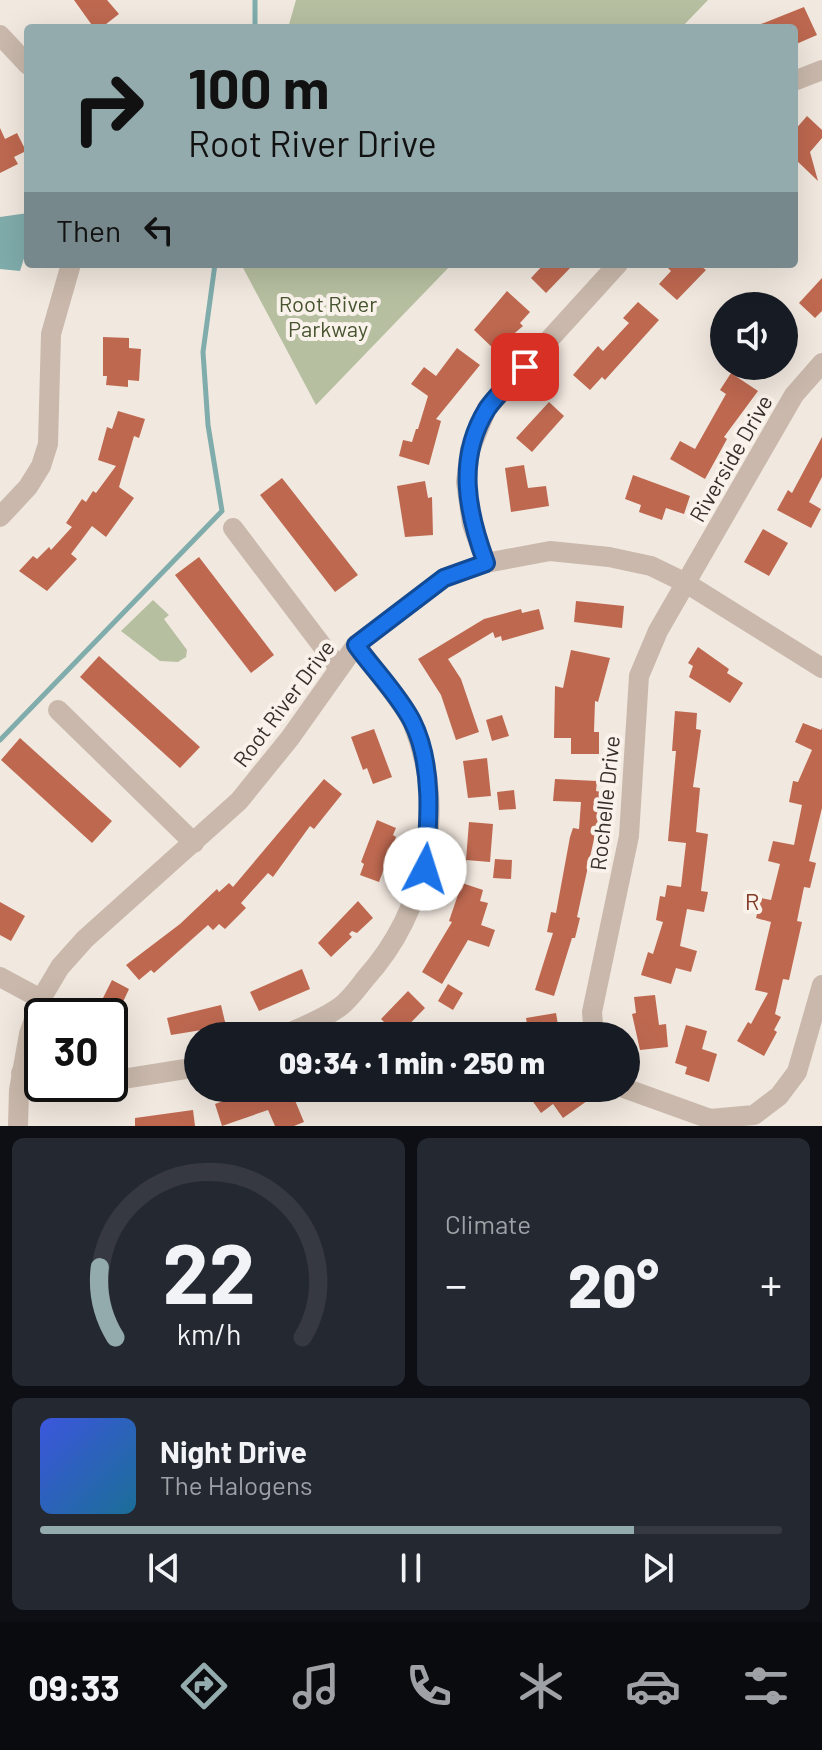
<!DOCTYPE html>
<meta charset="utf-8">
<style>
body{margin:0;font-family:Barlow,sans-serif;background:#242831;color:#f1f3f6;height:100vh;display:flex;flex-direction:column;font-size:30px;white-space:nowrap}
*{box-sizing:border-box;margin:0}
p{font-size:26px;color:#9ea1a6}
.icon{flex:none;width:44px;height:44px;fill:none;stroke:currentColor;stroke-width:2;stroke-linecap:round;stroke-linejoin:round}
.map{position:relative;height:1126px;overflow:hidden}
.sheet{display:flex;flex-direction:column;gap:12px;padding:12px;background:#0d0f14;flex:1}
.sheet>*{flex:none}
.top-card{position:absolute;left:24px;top:24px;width:774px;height:244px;border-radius:8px;box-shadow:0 8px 32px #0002;background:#94abae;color:#111;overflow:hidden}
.buttons{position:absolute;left:710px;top:292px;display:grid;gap:16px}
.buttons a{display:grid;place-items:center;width:88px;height:88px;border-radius:50%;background:#171b24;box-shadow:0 8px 32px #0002;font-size:40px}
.speed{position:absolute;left:24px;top:998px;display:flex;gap:16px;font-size:40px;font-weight:700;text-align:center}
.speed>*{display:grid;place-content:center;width:104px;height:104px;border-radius:50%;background:#171b24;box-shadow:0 8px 32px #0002;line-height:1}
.speed .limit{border:4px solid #111;border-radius:12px;background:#fff;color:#111}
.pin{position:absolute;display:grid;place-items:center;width:68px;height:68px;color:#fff;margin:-34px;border-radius:16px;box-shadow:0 4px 12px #0006}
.me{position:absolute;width:88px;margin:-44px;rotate:5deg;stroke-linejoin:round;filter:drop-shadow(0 0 6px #0008)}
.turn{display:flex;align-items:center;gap:28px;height:168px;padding:0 32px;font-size:36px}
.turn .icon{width:104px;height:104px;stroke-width:2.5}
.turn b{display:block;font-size:56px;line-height:68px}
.then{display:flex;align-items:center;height:76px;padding:0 32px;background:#0003;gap:16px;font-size:30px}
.big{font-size:60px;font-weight:800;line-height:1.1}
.sheet .tile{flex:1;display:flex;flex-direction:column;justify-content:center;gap:12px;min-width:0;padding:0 28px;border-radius:12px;background:#242831}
.sheet .dial{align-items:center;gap:0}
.dial svg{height:208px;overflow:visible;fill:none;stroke:#363941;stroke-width:7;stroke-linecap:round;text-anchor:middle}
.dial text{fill:#f1f3f6;stroke:none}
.song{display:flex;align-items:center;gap:24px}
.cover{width:96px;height:96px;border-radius:12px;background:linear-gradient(135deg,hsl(230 70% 55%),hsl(200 70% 35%))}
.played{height:8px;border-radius:4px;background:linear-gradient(90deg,#94abae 80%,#363941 80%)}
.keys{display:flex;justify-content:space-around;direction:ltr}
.heat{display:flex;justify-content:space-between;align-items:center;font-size:44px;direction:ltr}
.sheet .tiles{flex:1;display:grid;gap:12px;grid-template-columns:1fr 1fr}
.tile:last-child{grid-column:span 2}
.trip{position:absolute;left:184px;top:1022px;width:456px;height:80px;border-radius:40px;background:#171b24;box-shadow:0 8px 32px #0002;font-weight:800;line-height:80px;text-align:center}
.tabs{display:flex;height:128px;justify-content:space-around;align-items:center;background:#090b0e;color:#9ea1a6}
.tabs .icon{width:56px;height:56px}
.tabs .current{color:#94abae}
.tabs b{font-size:36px;color:#f1f3f6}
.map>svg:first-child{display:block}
</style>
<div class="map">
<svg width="822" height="1126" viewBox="0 0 822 1126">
<rect width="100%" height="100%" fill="#f1e8df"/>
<g fill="#b6bfa0">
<path d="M 296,0 L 708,0 L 681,28 L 288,28 Z"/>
<path d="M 241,264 L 452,264 L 316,405 Z"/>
<path d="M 153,600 L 169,615 L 164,619 L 187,650 L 186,657 L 178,662 L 160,661 L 121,631 Z"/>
</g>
<path fill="#80acac" d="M 28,213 L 28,246 L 20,271 L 0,269 L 0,217 Z"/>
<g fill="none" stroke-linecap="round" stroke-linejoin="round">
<g stroke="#80acac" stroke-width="5">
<path d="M 255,0 L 255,28"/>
<path d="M 0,740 L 222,511 L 208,425 L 203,352 L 215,264"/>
</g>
</g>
<g fill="#be6850">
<path d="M 74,0 L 107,0 L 119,14 L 101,28 L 94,28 Z"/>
<path d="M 804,7 L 817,35 L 794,45 L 794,28 L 751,28 Z"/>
<path d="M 807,116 L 822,130 L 822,138 L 810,152 L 818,181 L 794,158 L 794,131 Z"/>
<path d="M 0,128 L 5,139 L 17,133 L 26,151 L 14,157 L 18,164 L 0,173 Z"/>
<path d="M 544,264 L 574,264 L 546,293 L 531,278 Z"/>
<path d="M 664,264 L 698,264 L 706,270 L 677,300 L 659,284 L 671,271 Z"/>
<path d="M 822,278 L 822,311 L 815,318 L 799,303 Z"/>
<path d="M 507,291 L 530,312 L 520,323 L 523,326 L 495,350 L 474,330 Z"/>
<path d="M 638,302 L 659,320 L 605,380 L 602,377 L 590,390 L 573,375 L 598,346 L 603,351 L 629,323 L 623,318 Z"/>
<path d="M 103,337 L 129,338 L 129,348 L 141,349 L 139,381 L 128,380 L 128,387 L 106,385 L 107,376 L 103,376 Z"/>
<path d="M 457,348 L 480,365 L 436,419 L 441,421 L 429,465 L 399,456 L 403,440 L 412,442 L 416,429 L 418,429 L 428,396 L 411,384 L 424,367 L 436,376 Z"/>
<path d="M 731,373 L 758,391 L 724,437 L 727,439 L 705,479 L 670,459 L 680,441 L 695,449 L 726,394 L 720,390 Z"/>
<path d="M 549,402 L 564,416 L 532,452 L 516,438 Z"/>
<path d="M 118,411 L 145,419 L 139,438 L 134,436 L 119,487 L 134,498 L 106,537 L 92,526 L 71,554 L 77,559 L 47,591 L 19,571 L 33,556 L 37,559 L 49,547 L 51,550 L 72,527 L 66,523 L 82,499 L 86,502 L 93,491 L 96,493 L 116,466 L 98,460 L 107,427 L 112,429 Z"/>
<path d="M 822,437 L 822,477 L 809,502 L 821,509 L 811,528 L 777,510 L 788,490 L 792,493 Z"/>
<path d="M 524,465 L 528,488 L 546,486 L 549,506 L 511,512 L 505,468 Z"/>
<path d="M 633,475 L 690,496 L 684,514 L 666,508 L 662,520 L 639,512 L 641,505 L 625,499 Z"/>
<path d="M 282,478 L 358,575 L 335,592 L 260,495 Z"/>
<path d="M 425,481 L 428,498 L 432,497 L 433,535 L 405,537 L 397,486 Z"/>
<path d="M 763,529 L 788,543 L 769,576 L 744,562 Z"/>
<path d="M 199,557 L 274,655 L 251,673 L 175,575 Z"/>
<path d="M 576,601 L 624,606 L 622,628 L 574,622 Z"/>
<path d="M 521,609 L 522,613 L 539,609 L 544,629 L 502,641 L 501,636 L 495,638 L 493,632 L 448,659 L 461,679 L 479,732 L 456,740 L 441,695 L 418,659 L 484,619 Z"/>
<path d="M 698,647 L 729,669 L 727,673 L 743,683 L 730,703 L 689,677 L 693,666 L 688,663 Z"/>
<path d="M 571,650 L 610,658 L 598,702 L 595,701 L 594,732 L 599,732 L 599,754 L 571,754 L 571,738 L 554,738 L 555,686 L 563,688 Z"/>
<path d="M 99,656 L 200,747 L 180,768 L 80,677 Z"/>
<path d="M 675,711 L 697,713 L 696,729 L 701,730 L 693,787 L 700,788 L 696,832 L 708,834 L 701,891 L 708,892 L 704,912 L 687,909 L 680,946 L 697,951 L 691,972 L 676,968 L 671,984 L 641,975 L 648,952 L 653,954 L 663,922 L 656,920 L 660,896 L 665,897 L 667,885 L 681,887 L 686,843 L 668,841 L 676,751 L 672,751 Z"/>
<path d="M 502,715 L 509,736 L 492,741 L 486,720 Z"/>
<path d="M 803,723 L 821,730 L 822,728 L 822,808 L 809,861 L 816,863 L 810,888 L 804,887 L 797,921 L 802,922 L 789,980 L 783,979 L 775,1014 L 781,1017 L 774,1030 L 777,1032 L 764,1056 L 737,1041 L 748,1022 L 751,1024 L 768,993 L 755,990 L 771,922 L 756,918 L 761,898 L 771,900 L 780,864 L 768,861 L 773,841 L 794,845 L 802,805 L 789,802 L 793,781 L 798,782 L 812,750 L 795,742 Z"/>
<path d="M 374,729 L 392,777 L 373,784 L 367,768 L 363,770 L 351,737 Z"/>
<path d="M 20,738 L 112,821 L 92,843 L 1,760 Z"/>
<path d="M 487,758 L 491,796 L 468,798 L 463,761 Z"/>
<path d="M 324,779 L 342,794 L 314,829 L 310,826 L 273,877 L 268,873 L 241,903 L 246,908 L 225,929 L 219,924 L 213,930 L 208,925 L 154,973 L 151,970 L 139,980 L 126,965 L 180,924 L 217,889 L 219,892 L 229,883 L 233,887 Z"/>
<path d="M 555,779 L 597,781 L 596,791 L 601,792 L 599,816 L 577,917 L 580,918 L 575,938 L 572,938 L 554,996 L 535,990 L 553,933 L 547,932 L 551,912 L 556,913 L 570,837 L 573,828 L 579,829 L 581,802 L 553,801 Z"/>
<path d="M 514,790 L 516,809 L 499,810 L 497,792 Z"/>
<path d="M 377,820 L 396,828 L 393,835 L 396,837 L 379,882 L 360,875 L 364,864 L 361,862 Z"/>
<path d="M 469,822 L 493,824 L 490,862 L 466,860 Z"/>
<path d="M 495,859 L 512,860 L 511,879 L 493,878 Z"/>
<path d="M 462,883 L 483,890 L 480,901 L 488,903 L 481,925 L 495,930 L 489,947 L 468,940 L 442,984 L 422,972 L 452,922 L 449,921 Z"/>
<path d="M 358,901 L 373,918 L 357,933 L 352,931 L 349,934 L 352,937 L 331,957 L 318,943 Z"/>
<path d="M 0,902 L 25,916 L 11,941 L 0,935 Z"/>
<path d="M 302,969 L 310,989 L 259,1011 L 250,992 Z"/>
<path d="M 112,980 L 129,989 L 122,1004 L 127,1006 L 110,1039 L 110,1016 L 94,1016 Z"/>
<path d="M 448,984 L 463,993 L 453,1010 L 438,1001 Z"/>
<path d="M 408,991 L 425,1008 L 398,1036 L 381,1019 Z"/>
<path d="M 655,995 L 659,1025 L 666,1024 L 668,1047 L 640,1050 L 632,1014 L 636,1013 L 634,997 Z"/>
<path d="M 221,1005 L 226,1026 L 171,1035 L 167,1018 Z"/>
<path d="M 556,1013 L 560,1036 L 529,1036 L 526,1018 Z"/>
<path d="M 686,1025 L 707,1031 L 702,1049 L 717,1054 L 709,1082 L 685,1074 L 687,1067 L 675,1063 Z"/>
<path d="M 259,1088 L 318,1088 L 318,1090 L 294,1098 L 304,1122 L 294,1126 L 275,1126 L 268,1110 L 222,1126 L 215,1104 Z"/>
<path d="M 540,1088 L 578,1088 L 587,1101 L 563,1118 L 553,1104 L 541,1113 L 529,1096 Z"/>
<path d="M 193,1110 L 195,1126 L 135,1126 L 135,1118 Z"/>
</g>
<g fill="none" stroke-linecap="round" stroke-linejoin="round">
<g stroke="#c9b8ab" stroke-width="20">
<path d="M 0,35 L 28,65"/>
<path d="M 794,81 L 822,70"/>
<path d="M 0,517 L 28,487 L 41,466 L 48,444 L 51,334 L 71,264"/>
<path d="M 233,528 L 339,668"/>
<path d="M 486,563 L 472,524 L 466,482 L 470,450 L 487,408 L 618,264"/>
<path d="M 58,710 L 194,843"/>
<path d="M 0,977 L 41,999"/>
<path d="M 281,1036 C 300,1028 324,1019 341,1006 C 350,999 358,988 365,979 C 427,910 447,811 413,724 C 404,702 371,666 356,645"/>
<path d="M 594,1036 L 592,1012 L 629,836 L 639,676 L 658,631 L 794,395 L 822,363"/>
<path d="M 21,1073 L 42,1075"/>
<path d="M 110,1081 L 198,1067"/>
<path d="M 624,1088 L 710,1119 L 754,1115 L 779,1096 L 797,1072 L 822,985"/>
<path d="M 18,1126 L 19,1090 L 29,1034 L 41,999 L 60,967 L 85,939 L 239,801 L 290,738 L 356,645 L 444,578 L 486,563 L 550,551 L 609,557 L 651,566 L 686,583 L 822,668"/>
</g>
</g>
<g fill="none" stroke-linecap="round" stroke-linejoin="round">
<defs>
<path id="route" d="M 425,869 C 429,822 434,764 412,721 C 398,694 373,669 356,645 L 444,578 L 486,563 C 467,512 456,459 487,409 C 497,394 513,380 525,367"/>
</defs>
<use href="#route" stroke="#114b97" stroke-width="20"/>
<use href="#route" stroke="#1a73e8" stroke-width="14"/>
</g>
<g text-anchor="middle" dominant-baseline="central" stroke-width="8" stroke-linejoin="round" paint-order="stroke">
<g font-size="22" fill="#47542f" stroke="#f9f2eb">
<text x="328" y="303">Root River<tspan x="328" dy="25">Parkway</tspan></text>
</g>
<g font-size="22" fill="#372e2a" stroke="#f9f2eb">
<text transform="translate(730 458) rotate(-60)">Riverside Drive</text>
<text transform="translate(283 703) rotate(-53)">Root River Drive</text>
<text transform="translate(604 803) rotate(-84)">Rochelle Drive</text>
</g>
<g font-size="24" letter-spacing="2" fill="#813b28" stroke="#f9f2eb">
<text x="753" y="900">R</text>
</g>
</g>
</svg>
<div class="buttons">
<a><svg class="icon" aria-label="sound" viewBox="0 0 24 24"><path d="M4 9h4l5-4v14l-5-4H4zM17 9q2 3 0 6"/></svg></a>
</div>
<div class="speed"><div class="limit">30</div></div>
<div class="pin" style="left:525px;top:367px;background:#d93025"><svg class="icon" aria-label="arrive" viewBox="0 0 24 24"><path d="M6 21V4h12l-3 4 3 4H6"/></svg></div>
<svg class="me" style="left:425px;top:869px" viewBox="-20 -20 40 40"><circle r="19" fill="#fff"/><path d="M0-13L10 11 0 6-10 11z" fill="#1a73e8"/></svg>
<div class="trip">09:34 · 1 min · 250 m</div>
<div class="top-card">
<div class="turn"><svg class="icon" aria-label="right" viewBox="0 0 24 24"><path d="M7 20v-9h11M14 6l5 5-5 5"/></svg><div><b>100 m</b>Root River Drive</div></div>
<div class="then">Then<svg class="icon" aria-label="left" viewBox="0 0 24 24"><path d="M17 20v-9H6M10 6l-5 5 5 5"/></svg></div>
</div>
</div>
<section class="sheet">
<div class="tiles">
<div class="tile dial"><svg viewBox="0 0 100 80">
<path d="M14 69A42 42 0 1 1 86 69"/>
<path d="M14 69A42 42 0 0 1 8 42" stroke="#94abae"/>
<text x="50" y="56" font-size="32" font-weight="700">22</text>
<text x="50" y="72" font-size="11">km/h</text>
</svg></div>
<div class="tile"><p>Climate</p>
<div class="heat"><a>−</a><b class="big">20°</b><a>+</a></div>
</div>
<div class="tile">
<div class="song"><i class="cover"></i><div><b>Night Drive</b><p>The Halogens</p></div></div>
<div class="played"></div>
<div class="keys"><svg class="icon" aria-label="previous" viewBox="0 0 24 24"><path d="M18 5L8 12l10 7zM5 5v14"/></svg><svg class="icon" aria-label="pause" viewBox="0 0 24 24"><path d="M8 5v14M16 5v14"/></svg><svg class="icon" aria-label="next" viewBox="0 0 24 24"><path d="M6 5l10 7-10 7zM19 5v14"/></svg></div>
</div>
</div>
</section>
<nav class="tabs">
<b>09:33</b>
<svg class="icon current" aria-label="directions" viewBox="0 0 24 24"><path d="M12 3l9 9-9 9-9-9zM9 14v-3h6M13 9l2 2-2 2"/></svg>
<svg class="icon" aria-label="music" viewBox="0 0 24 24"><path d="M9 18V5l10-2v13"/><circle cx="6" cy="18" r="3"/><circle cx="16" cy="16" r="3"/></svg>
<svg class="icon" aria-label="phone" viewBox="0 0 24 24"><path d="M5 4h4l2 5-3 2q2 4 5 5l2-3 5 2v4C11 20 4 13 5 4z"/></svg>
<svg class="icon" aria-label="climate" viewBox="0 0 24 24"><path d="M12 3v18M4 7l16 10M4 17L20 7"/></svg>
<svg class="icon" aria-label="car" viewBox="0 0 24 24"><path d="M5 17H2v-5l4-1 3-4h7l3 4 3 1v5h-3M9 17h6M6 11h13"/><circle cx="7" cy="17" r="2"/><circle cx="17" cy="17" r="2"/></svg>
<svg class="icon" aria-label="filters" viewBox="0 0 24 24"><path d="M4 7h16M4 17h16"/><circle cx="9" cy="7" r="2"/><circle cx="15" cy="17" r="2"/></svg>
</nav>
